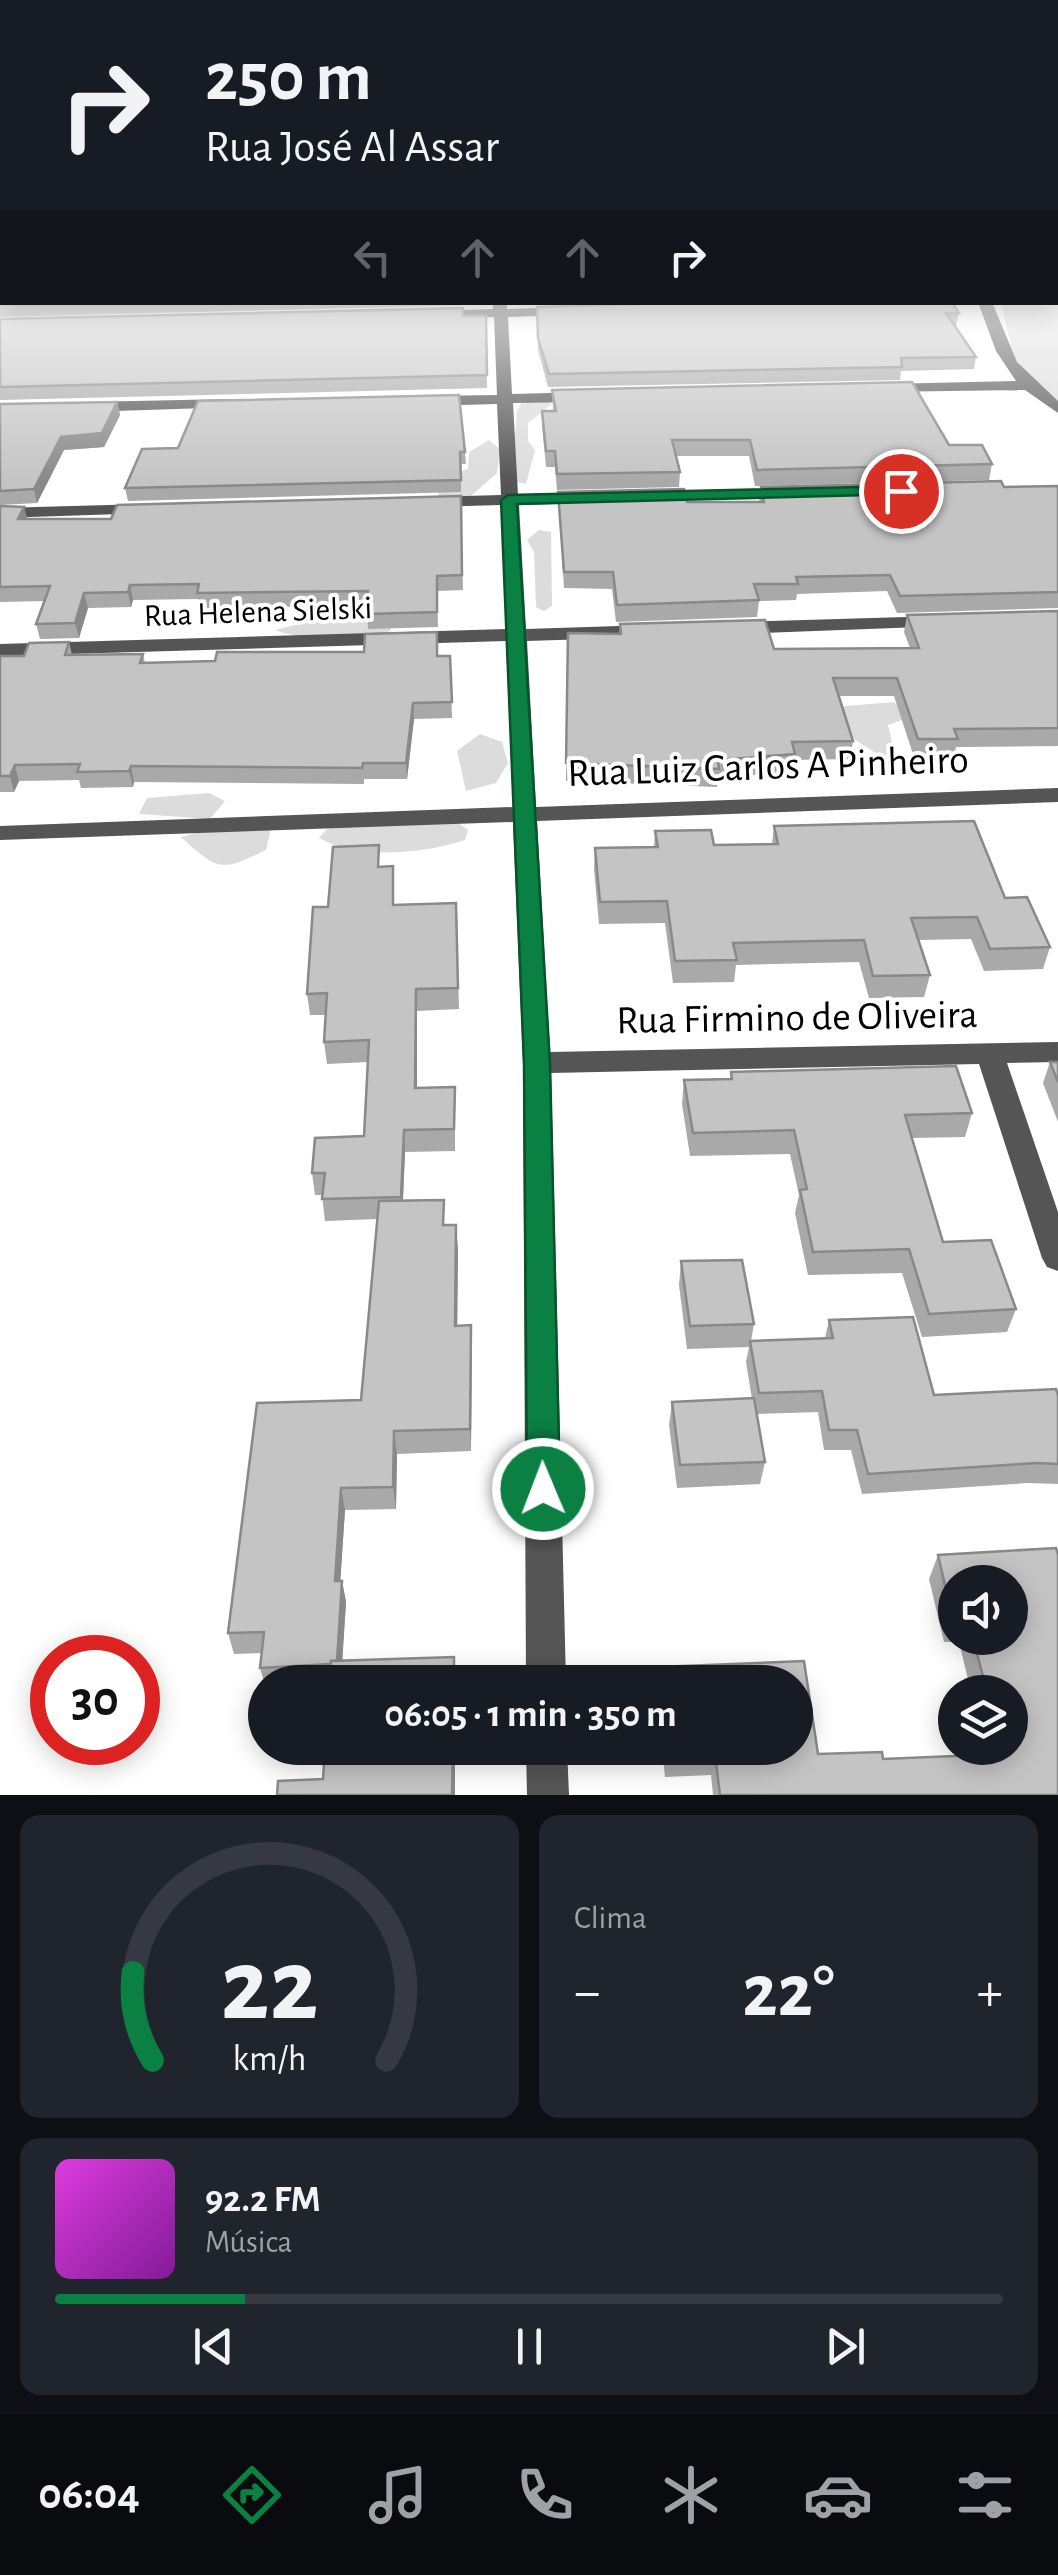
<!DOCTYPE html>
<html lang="es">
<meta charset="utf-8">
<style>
body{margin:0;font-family:"Alegreya Sans",sans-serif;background:#20242c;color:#f1f3f6;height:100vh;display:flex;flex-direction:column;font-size:38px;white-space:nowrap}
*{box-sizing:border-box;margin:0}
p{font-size:32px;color:#9ea1a6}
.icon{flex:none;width:55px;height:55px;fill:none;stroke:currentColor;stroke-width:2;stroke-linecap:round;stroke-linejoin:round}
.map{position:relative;height:1795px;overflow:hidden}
.side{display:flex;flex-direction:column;gap:20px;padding:20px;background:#0d0f14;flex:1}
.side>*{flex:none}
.hud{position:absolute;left:0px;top:0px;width:1060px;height:305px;box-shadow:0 5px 25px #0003;background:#171b24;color:#f1f3f6;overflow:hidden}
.buttons{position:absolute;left:938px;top:1565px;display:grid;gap:20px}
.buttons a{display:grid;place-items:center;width:90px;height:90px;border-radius:50%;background:#171b24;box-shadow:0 5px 25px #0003;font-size:50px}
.speed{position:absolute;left:30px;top:1635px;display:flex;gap:20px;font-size:50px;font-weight:700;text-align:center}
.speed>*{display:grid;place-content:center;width:130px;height:130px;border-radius:50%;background:#171b24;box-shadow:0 5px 25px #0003;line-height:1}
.speed .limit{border:15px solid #d22;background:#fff;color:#111}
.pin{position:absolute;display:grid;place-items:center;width:85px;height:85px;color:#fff;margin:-42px;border:5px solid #fff;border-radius:50%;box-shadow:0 2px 10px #0007}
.me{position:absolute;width:110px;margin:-55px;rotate:359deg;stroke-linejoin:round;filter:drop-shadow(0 0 8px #0008)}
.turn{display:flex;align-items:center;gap:35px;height:210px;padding:0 40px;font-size:45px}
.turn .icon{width:130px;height:130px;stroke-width:2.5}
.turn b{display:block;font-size:70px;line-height:85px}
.lanes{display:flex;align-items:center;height:95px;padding:0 40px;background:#0003;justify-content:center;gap:50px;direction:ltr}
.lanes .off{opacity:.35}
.big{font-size:75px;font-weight:600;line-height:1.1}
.side .tile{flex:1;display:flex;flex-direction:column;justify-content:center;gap:15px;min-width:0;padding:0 35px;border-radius:20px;background:#20242c}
.side .dial{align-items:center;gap:0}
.dial svg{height:260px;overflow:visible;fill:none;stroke:#363941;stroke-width:7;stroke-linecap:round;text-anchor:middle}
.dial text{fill:#f1f3f6;stroke:none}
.song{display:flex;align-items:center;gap:30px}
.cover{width:120px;height:120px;border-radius:15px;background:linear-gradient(135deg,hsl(300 70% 55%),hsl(290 70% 35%))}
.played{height:10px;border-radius:5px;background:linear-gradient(90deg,#0b8043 20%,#363941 20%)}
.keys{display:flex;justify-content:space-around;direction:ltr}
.heat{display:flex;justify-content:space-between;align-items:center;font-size:55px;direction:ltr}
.side .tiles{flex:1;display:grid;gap:20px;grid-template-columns:1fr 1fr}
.tile:last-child{grid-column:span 2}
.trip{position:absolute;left:248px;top:1665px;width:565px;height:100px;border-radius:50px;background:#171b24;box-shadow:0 5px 25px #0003;font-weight:600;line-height:100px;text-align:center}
.tabs{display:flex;height:160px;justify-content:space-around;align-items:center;background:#090b0e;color:#9ea1a6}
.tabs .icon{width:70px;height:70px}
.tabs .current{color:#0b8043}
.tabs b{font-size:45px;color:#f1f3f6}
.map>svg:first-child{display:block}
</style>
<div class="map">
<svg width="1058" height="1795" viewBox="0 0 1058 1795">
<rect width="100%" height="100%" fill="#fff"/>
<g fill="#dcdcdc">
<path d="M 1058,263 L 1058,402 C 1009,363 1016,364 1002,306 L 1002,303 L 1058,302 Z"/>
<path d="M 541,399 L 552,404 L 528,423 L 528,441 L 535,450 L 526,484 L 517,482 L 512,472 L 517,411 L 521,403 Z"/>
<path d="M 489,440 L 500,449 L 497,473 L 471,496 L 438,498 L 441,478 L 468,469 L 469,452 Z"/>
<path d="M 539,530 L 551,532 L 552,606 L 544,611 L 536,607 L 534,552 L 527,540 Z"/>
<path d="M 378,618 L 389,620 L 391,631 C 353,640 311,643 275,630 L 318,619 Z"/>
<path d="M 894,702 L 910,717 L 888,725 L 893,747 L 884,757 C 856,744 838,724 810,709 Z"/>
<path d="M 480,734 L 502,742 L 508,763 L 496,783 L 466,791 L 457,751 Z"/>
<path d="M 209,793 L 225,801 L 210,819 L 139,814 L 147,798 Z"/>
<path d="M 457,822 L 468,830 L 465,840 C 422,854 358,860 319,838 L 327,829 L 342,825 Z"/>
<path d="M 271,829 L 266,850 C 220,872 219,871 181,837 L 202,831 Z"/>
</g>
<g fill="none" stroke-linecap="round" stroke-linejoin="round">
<g fill="#555" fill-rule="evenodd">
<path d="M 493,302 L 507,302 L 507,309 L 570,307 L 577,311 L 570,315 L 508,317 L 512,394 L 585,392 L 593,397 L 585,402 L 513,403 L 518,495 L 590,493 L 599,498 L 590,503 L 519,505 L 526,629 L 650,625 L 660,631 L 650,637 L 527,641 L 536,807 L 1058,788 L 1058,802 L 537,821 L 550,1052 L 1058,1042 L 1058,1062 L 1007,1063 L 1058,1212 L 1058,1271 L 1047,1267 L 1042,1258 L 979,1064 L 551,1073 L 566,1682 L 526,1682 L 523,1063 L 513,822 L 0,840 L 0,826 L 513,807 L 506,641 L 0,656 L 0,644 L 506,629 L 501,505 L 430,507 L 421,502 L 430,497 L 501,495 L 497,404 L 425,406 L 417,401 L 425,396 L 497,395 L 494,317 L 430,319 L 423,315 L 430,311 L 493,309 Z"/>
<path d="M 978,302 L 992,302 L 1017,362 L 1058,401 L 1058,413 L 1025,390 L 880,392 L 877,389 L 885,384 L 1016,381 L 996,351 Z"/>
<path d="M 230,399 L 238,404 L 236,407 L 85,412 L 77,407 L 85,402 Z"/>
<path d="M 795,488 L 801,489 L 801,497 L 655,501 L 646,496 L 655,491 Z"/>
<path d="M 145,504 L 154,509 L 151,513 L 0,518 L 0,508 Z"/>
<path d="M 940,616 L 950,622 L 947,626 L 735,634 L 725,628 L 735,622 Z"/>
<path d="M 526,1748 L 567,1748 L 569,1795 L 527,1795 Z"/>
</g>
</g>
<g fill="#a9a9a9" fill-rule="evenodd">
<path d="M 0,232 L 2,232 L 2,302 L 465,302 L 465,305 L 0,317 L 0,251 L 2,251 L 2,249 L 0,249 Z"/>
<path d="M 537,307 L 959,313 L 956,325 L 954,325 L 976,357 L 974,369 L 901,371 L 900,380 L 548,387 L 538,350 Z"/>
<path d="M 486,316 L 487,388 L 0,400 L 0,319 Z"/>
<path d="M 552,390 L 949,445 L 992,464 L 989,480 L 755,486 L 749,456 L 676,456 L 680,472 L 679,487 L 557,490 L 555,467 L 546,467 L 542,426 L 542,411 L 553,411 Z"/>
<path d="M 117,402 L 120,415 L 104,447 L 64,450 L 37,503 L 0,505 L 0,404 Z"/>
<path d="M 465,452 L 466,464 L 461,464 L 461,492 L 128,501 L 125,488 Z"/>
<path d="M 1058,486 L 1058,608 L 897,613 L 887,591 L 797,594 L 796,600 L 759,601 L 757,617 L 616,622 L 612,589 L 564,588 L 558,492 L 687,502 L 759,502 L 761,487 Z"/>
<path d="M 461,496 L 463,590 L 437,591 L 438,627 L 368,629 L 367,606 L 199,608 L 198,599 L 133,600 L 131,607 L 88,608 L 79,638 L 40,639 L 36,624 L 45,601 L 0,602 L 0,506 L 27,519 L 111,519 Z"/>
<path d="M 1058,611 L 1058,746 L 956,747 L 954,757 L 914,757 L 894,696 L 838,696 L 853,741 L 850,759 L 794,760 L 792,772 L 718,778 L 717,787 L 566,781 L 568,633 L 619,634 L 620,624 L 774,649 L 910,648 L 904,632 L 907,615 Z"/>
<path d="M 69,642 L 72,655 L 143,654 L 145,663 L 450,656 L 452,718 L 414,719 L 407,779 L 364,779 L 364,784 L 134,782 L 133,787 L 81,788 L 79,780 L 19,781 L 14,792 L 0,792 L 0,656 L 24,656 Z"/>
<path d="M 774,826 L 1005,898 L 1050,947 L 1043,969 L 984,971 L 971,939 L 918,940 L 930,975 L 924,997 L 869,998 L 859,962 L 736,965 L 734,982 L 673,983 L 665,923 L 599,924 L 594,869 L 595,848 L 654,847 L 655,831 L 714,845 L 772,844 Z"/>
<path d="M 393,866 L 394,905 L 456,903 L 459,1009 L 417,1011 L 417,1088 L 455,1087 L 455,1151 L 405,1152 L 403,1201 L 445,1225 L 458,1249 L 457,1326 L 471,1325 L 471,1451 L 397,1454 L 396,1509 L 345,1510 L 340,1581 L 342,1581 L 346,1602 L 342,1660 L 456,1682 L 265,1682 L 265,1685 L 260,1668 L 262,1653 L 234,1654 L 228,1633 L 361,1400 L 377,1219 L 325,1221 L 322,1195 L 315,1195 L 312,1173 L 364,1136 L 368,1062 L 327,1064 L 324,1042 L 326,1015 L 310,1015 L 307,994 L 328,907 L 381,867 Z"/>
<path d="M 1050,1062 L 1058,1062 L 1058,1122 L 1043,1083 Z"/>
<path d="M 731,1072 L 972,1113 L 965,1137 L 912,1138 L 943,1242 L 1016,1309 L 1007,1332 L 922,1337 L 902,1273 L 808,1275 L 795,1213 L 799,1195 L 790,1154 L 690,1156 L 682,1104 L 684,1080 L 730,1079 Z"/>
<path d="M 681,1261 L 754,1324 L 751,1341 L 825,1338 L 829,1320 L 934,1395 L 1058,1395 L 1058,1484 L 1028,1483 L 862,1494 L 851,1450 L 824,1450 L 818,1412 L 757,1414 L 765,1462 L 760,1484 L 677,1488 L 669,1425 L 672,1402 L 752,1399 L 746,1362 L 749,1347 L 687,1349 L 679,1285 Z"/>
<path d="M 1056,1548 L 1058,1554 L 1058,1795 L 713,1795 L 711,1775 L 665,1777 L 662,1748 L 795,1748 L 795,1682 L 657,1682 L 659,1667 L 804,1661 L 818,1754 L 882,1752 L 883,1759 L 986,1755 L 984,1748 L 1010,1748 L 1010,1692 L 971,1692 L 959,1642 L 944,1642 L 929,1579 L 938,1555 ZM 955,1582 L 1010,1582 L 1010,1638 L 955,1638 Z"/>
</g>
<g fill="#898989">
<path d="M 117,402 L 120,415 L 104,447 L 64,450 L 37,503 L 34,489 L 61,437 Z"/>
<path d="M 24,507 L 28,521 L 18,519 Z"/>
<path d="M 130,585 L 133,600 L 131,607 L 128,592 Z"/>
<path d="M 84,593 L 88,608 L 79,638 L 75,623 Z"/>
<path d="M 413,703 L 414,719 L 407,779 L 406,763 Z"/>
<path d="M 15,765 L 19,781 L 14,792 L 10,776 Z"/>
<path d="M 131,766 L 134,782 L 133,787 L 129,771 Z"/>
<path d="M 416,989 L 417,1011 L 417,1110 L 415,1088 Z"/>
<path d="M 404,1130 L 405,1152 L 402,1219 L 401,1197 Z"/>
<path d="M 456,1225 L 458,1249 L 457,1349 L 455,1326 Z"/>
<path d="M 471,1325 L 472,1348 L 471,1451 L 470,1429 Z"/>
<path d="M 394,1431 L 397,1454 L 396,1509 L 393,1487 Z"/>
<path d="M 341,1488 L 345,1510 L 339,1602 L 335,1581 Z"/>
<path d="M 342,1581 L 346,1602 L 341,1682 L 337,1664 Z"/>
<path d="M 453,1748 L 455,1748 L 455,1795 L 452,1795 Z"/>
</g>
<g fill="#c4c4c4" stroke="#898989" stroke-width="2.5">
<path d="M 0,232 L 2,232 L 2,302 L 95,302 L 0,305 L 0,251 L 2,251 L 2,238 L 0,238 Z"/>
<path d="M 703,302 L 952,302 L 959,313 L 946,313 L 976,357 L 901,358 L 902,367 L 549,374 L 538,338 L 537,307 Z"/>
<path d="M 463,308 L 463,316 L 486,316 L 487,375 L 0,387 L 0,319 Z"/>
<path d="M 912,382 L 949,445 L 982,445 L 992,464 L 757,470 L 750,440 L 672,440 L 680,472 L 557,474 L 555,451 L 546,451 L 542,411 L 556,411 L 552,390 Z"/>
<path d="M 459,395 L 465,452 L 460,452 L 461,480 L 125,488 L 142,449 L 178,448 L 198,401 Z"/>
<path d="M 117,402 L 102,433 L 61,437 L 34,489 L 0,491 L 0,404 Z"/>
<path d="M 1001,481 L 1004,487 L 1058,486 L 1058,592 L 900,596 L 890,575 L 796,577 L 798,584 L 754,584 L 759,600 L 617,605 L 613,572 L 564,572 L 558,492 L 684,489 L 687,502 L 764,502 L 761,487 Z"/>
<path d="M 461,496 L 462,575 L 437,576 L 437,612 L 366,614 L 368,591 L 197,593 L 199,584 L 130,585 L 128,592 L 84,593 L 75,623 L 36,624 L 50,586 L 0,587 L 0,506 L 24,507 L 18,519 L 111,519 L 117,505 Z"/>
<path d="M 1058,611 L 1058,728 L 954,729 L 958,739 L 918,739 L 897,678 L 833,678 L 853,741 L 792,742 L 795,754 L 718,760 L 719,769 L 566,763 L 568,633 L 621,634 L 620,624 L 765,620 L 774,649 L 919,648 L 907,615 Z"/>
<path d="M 437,632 L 437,656 L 450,656 L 452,702 L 413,703 L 406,763 L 363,763 L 362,768 L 131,766 L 129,771 L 77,772 L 80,764 L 15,765 L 10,776 L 0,776 L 0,656 L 24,656 L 29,643 L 69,642 L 65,655 L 143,654 L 140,663 L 215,661 L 217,652 L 364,652 L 365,634 Z"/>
<path d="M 974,821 L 1005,898 L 1027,897 L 1050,947 L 990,949 L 977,917 L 911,918 L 930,975 L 873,976 L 864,940 L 733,943 L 737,960 L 675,961 L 667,901 L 600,902 L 595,848 L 658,847 L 655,831 L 711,830 L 714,845 L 778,844 L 774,826 Z"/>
<path d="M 379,845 L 378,867 L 393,866 L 393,905 L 456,903 L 458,988 L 416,989 L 415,1088 L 455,1087 L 454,1129 L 404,1130 L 401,1197 L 322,1199 L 325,1173 L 312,1173 L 315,1138 L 364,1136 L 369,1040 L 324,1042 L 327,993 L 307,994 L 313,907 L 328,907 L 333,847 Z"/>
<path d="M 1050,1062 L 1058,1062 L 1058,1082 Z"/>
<path d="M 956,1066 L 972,1113 L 905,1115 L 943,1242 L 991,1240 L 1016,1309 L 929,1314 L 909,1249 L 813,1252 L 800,1190 L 807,1189 L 794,1130 L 693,1133 L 684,1080 L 732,1079 L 731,1072 Z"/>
<path d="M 444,1200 L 443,1225 L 456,1225 L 455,1326 L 471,1325 L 470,1429 L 394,1431 L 393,1487 L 341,1488 L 335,1581 L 342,1581 L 337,1661 L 331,1661 L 331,1664 L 260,1668 L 264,1632 L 228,1633 L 257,1403 L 361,1400 L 379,1201 Z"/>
<path d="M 742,1260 L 754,1324 L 690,1326 L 681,1261 Z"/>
<path d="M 913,1317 L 934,1395 L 1056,1389 L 1058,1395 L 1058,1464 L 1037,1463 L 868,1474 L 857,1430 L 829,1430 L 822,1391 L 759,1393 L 750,1341 L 833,1338 L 829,1320 Z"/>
<path d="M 754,1398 L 765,1462 L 680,1465 L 672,1402 Z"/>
<path d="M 1056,1548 L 1058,1554 L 1058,1795 L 720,1795 L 715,1754 L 668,1756 L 667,1748 L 795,1748 L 795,1682 L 661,1682 L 659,1667 L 804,1661 L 818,1754 L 882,1752 L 883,1759 L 1002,1754 L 1000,1748 L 1010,1748 L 1010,1692 L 987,1692 L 973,1638 L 1010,1638 L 1010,1582 L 955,1582 L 955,1620 L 953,1620 L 938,1555 Z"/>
<path d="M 454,1657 L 454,1682 L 329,1682 L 331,1661 Z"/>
<path d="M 325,1748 L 453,1748 L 452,1795 L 277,1795 L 278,1781 L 323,1779 Z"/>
</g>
<linearGradient id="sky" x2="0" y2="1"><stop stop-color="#8cadcc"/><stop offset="0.48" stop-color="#fff"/><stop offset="1" stop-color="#fff" stop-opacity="0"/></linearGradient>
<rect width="1058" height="483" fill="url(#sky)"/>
<path fill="#0b8043" stroke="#07532c" stroke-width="2.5" d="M 901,486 L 907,487 L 907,494 L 517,504 L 550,1064 L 560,1489 L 555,1500 L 543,1505 L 532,1500 L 527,1489 L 524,1064 L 501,500 L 508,495 Z"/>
<g text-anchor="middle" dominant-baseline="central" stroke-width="8" stroke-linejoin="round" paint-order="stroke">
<g font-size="32" fill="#000" stroke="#fff">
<text transform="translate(258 612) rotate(-2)">Rua Helena Sielski</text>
</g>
<g font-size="40" fill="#000" stroke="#fff">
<text transform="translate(768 767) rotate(-2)">Rua Luiz Carlos A Pinheiro</text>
<text transform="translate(797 1018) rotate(-1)">Rua Firmino de Oliveira</text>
</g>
</g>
</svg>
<div class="buttons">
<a><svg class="icon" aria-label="sound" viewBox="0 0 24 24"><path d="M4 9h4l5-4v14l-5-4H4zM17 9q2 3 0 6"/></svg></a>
<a><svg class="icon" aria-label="layers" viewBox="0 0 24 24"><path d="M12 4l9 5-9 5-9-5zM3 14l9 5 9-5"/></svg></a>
</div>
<div class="speed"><div class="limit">30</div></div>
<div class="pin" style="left:901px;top:491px;background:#d93025"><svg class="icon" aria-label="arrive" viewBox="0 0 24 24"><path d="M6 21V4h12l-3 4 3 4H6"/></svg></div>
<svg class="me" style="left:543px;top:1489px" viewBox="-20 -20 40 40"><circle r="17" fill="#0b8043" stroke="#fff" stroke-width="3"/><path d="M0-11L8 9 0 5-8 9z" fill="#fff"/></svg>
<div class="trip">06:05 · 1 min · 350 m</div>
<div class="hud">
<div class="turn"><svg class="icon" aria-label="right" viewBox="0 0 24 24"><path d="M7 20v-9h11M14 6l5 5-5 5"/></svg><div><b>250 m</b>Rua José Al Assar</div></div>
<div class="lanes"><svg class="icon off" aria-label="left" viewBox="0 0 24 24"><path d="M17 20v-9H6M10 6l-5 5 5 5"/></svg><svg class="icon off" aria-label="ahead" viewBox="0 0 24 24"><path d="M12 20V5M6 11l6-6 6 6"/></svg><svg class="icon off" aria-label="ahead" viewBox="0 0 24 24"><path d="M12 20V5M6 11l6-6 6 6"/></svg><svg class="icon" aria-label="right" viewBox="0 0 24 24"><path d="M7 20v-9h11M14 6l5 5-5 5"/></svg></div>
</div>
</div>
<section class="side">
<div class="tiles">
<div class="tile dial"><svg viewBox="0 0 100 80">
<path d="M14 69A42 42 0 1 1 86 69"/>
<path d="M14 69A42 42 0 0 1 8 42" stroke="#0b8043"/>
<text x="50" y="56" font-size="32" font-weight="700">22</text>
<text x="50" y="72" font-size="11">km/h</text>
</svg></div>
<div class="tile"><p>Clima</p>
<div class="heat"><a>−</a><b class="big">22°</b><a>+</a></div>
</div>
<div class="tile">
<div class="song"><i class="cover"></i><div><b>92.2 FM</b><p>Música</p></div></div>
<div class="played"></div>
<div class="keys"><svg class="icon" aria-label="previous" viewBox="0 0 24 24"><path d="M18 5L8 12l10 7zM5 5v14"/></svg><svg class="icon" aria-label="pause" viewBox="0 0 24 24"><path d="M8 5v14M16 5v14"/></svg><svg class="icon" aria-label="next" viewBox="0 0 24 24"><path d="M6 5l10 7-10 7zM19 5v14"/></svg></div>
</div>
</div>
</section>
<nav class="tabs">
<b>06:04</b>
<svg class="icon current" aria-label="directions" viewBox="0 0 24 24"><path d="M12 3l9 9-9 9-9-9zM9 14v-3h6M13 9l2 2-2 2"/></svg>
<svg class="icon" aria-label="music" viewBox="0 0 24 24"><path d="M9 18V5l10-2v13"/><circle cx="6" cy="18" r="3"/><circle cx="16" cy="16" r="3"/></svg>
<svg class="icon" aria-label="phone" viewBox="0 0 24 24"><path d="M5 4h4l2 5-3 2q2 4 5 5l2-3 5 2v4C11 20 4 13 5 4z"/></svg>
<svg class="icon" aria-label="climate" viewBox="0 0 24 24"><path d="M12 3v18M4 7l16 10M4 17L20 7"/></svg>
<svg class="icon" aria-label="car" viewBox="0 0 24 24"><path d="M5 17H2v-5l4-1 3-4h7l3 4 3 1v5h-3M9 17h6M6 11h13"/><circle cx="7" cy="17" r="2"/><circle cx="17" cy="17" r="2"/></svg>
<svg class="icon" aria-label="filters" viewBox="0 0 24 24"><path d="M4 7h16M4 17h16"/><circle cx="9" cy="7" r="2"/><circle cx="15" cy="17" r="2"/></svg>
</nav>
